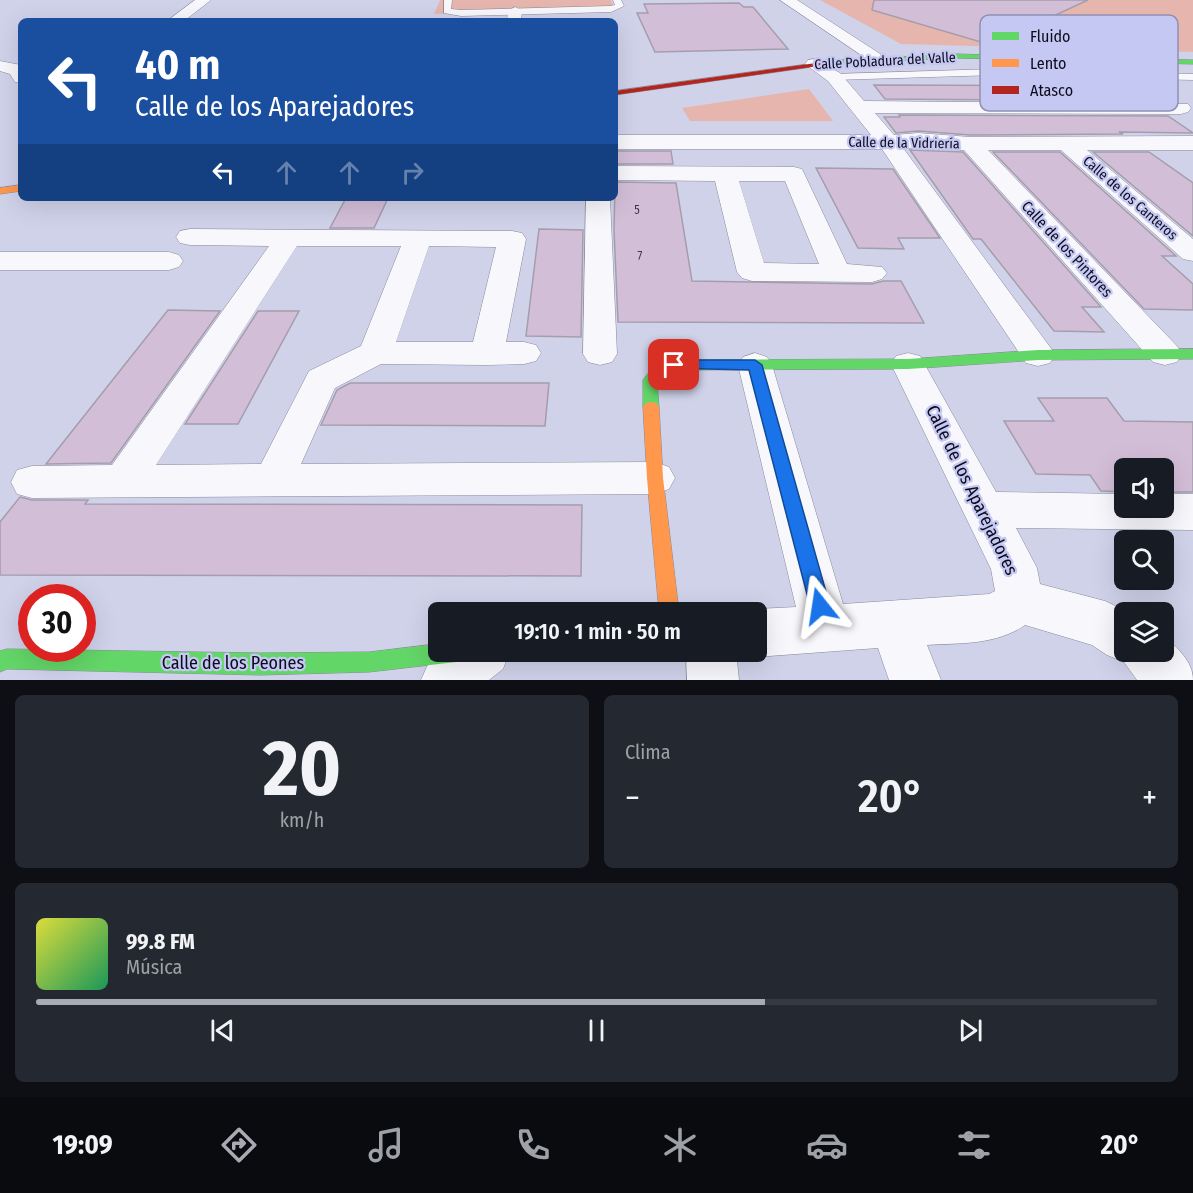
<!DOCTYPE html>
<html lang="es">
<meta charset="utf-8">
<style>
body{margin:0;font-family:"Fira Sans Condensed",sans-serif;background:#242831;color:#f1f3f6;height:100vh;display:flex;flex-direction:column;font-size:22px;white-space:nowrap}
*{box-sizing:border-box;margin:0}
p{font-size:20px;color:#9ea1a6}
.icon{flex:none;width:33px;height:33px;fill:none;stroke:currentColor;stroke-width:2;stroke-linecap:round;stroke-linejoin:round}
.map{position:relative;height:680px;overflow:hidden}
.sheet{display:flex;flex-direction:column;gap:15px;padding:15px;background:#0d0f14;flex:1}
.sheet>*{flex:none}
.guide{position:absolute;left:18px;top:18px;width:600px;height:183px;border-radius:9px;box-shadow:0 6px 24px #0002;background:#1a4fa0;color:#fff;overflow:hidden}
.fabs{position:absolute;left:1114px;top:458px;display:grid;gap:12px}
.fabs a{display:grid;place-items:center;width:60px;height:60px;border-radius:9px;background:#171b24;box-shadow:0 6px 24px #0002;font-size:30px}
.speed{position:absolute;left:18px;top:584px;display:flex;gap:12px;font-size:30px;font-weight:700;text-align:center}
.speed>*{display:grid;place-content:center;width:78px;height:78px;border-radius:50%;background:#171b24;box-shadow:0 6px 24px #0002;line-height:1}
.speed .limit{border:9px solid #d22;background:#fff;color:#111}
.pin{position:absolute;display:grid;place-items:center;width:51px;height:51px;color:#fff;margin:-26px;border-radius:12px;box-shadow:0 3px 9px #0006}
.me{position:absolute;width:66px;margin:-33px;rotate:345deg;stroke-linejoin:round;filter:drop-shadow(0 0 4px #0008)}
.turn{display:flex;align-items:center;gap:21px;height:126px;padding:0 18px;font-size:27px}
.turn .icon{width:78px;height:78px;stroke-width:2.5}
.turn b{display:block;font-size:42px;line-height:51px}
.lanes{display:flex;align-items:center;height:57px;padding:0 18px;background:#0003;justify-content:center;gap:30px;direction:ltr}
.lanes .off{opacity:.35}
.big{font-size:45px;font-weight:600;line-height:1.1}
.sheet .tile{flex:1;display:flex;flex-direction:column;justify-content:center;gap:9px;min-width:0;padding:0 21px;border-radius:9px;background:#242831}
.sheet .dial{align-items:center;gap:0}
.dial b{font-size:78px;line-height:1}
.song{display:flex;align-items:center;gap:18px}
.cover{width:72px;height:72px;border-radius:9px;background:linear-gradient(135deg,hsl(60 70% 55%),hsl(150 70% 35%))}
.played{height:6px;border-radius:3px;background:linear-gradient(90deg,#a9aab4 65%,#363941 65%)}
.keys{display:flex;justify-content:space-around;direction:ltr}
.heat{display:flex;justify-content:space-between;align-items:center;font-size:33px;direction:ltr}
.sheet .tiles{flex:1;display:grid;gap:15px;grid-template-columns:1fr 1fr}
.tile:last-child{grid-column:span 2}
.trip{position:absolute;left:428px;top:602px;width:339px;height:60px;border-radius:9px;background:#171b24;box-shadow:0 6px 24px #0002;font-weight:600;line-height:60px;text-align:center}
.menu{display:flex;height:96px;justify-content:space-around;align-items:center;background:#090b0e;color:#9ea1a6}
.menu .icon{width:42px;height:42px}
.menu .active{color:#a9aab4}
.menu b{font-size:27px;color:#f1f3f6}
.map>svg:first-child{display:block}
</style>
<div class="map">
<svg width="1193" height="680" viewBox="0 0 1193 680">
<rect width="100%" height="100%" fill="#d0d2ea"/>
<g fill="#e6b6ae">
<path d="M 440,0 L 611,0 L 615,10 L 434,14 Z"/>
<path d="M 820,0 L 1193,0 L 1193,52 L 901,44 Z"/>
<path d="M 809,89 L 833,121 L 690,121 L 682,108 Z"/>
</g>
<g fill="#d3bed7" stroke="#a49dac" stroke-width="1.5">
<path d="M 874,0 L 1088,0 L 991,45 L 872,10 Z"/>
<path d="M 739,3 L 744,7 L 753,7 L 788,49 L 655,52 L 637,13 L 648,13 L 644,4 Z"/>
<path d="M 874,85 L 1124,86 L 1146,101 L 885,99 Z"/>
<path d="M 899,115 L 1168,116 L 1193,133 L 1119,132 L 1123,134 L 970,135 L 918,131 L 896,133 L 884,117 L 900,117 Z"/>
<path d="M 910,150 L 963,152 L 1101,307 L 1082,307 L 1104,332 L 1054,331 L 981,239 L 973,239 Z"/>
<path d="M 615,151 L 671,151 L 673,164 L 615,164 Z"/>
<path d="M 993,152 L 1060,152 L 1176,256 L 1162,256 L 1193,284 L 1193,310 L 1144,309 Z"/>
<path d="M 1093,152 L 1149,152 L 1193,183 L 1193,236 Z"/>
<path d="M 816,168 L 893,169 L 940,238 L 898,238 L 904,249 L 858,248 Z"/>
<path d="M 615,182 L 676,183 L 692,281 L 872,284 L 883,281 L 901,281 L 924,323 L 618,322 L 614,230 Z"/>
<path d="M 346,198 L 388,198 L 374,228 L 330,228 Z"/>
<path d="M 539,229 L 583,230 L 581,337 L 526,336 Z"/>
<path d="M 168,310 L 220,311 L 111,463 L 46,464 Z"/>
<path d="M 258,311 L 299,311 L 238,424 L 185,424 Z"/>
<path d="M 350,383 L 549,383 L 545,426 L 321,425 L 337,390 Z"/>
<path d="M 1038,398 L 1107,398 L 1124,421 L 1193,422 L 1193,492 L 1164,492 L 1164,468 L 1125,468 L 1125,492 L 1101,491 L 1090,475 L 1036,474 L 1004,421 L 1054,421 Z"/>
<path d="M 20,497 L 32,500 L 88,500 L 85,504 L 582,505 L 581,576 L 0,575 L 0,522 Z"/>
</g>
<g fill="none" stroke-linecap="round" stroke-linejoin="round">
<defs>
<g id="lane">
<path d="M 444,0 L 452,0 L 451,9 L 461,10 L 610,6 L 615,5 L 613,0 L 621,0 L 624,6 L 611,12 L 461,16 L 444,13 Z"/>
<path d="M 996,69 L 1193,74 L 1193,80 L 996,75 L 834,80 L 829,77 L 834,74 Z"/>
</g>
<g id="street">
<path d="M 195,0 L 211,0 L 184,21 L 167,21 Z"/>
<path d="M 780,0 L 797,0 L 888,59 L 885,63 L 873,63 Z"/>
<path d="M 515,7 L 522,11 L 521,21 L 507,21 L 508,11 Z"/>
<path d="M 814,59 L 840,73 L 864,101 L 1188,104 L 1191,108 L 1188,112 L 1181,114 L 875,113 L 894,135 L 918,133 L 970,137 L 1193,136 L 1193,150 L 1087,150 L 1193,239 L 1193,261 L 1183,259 L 1061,150 L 988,150 L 1177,346 L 1182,354 L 1177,362 L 1165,365 L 1153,362 L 964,150 L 903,148 L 1050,347 L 1055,355 L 1050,363 L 1038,366 L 1026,363 L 882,149 L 615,149 L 615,135 L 871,135 L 828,81 L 805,64 L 808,60 Z"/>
<path d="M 0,61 L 21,65 L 21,83 L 15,82 L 10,74 L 0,71 Z"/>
<path d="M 615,166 L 794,167 L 802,169 L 847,264 L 882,267 L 887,273 L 882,279 L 872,282 L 752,281 L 742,278 L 737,272 L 715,181 L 615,180 ZM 739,181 L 785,181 L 819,264 L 764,263 Z"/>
<path d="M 586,198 L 610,198 L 617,354 L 612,362 L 600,365 L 588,362 L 583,354 Z"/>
<path d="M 190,229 L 512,231 L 522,233 L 526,239 L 506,342 L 524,342 L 536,345 L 541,353 L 536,361 L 524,364 L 487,365 L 381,364 L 335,388 L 301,464 L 655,462 L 669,467 L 675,478 L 669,489 L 655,494 L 32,498 L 17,494 L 11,482 L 17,470 L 32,466 L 112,465 L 269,246 L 190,245 L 180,243 L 176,237 L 180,231 ZM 297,246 L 401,246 L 361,346 L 309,371 L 261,464 L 156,465 ZM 429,246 L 496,247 L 473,342 L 396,342 Z"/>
<path d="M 0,252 L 169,252 L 179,255 L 183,261 L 179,267 L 169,270 L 0,270 Z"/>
<path d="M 755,353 L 767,357 L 772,365 L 843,604 L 989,594 L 995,591 L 991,569 L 891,364 L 896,356 L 908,353 L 920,356 L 996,492 L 1125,494 L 1125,507 L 1164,507 L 1164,494 L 1193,494 L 1193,530 L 1016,528 L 1037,568 L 1040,584 L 1105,601 L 1128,612 L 1125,612 L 1125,651 L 1164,651 L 1164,635 C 1177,649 1193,660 1193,680 L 1137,680 L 1124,662 L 1107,655 L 1092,645 L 1025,625 C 996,645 962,643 927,645 L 941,680 L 889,680 L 878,648 L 756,657 L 741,651 L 756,651 L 756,612 L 749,612 L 756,609 L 796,607 L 738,365 L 743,357 Z"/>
<path d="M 443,651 L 510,651 L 503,669 L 489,680 L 421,680 L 429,662 Z"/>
<path d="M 686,651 L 736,651 L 739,680 L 687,680 Z"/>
</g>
<g id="fast">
<path d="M 956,54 L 1193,60 L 1193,64 L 956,58 L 838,64 L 834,62 L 838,60 Z"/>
<path d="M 1193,349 L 1193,359 L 1038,360 L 908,369 L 674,370 L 666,371 L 657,381 L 659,407 L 656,411 L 646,411 L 643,407 L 643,380 C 652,367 659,363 674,360 L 908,359 L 1038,350 Z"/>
<path d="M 438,644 L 438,651 L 475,651 L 472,658 L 465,661 L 369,672 L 260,675 L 7,669 L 0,672 L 0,651 L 7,649 L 260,653 L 369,652 Z"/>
</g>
<g id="slow">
<path d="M 21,185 L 21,191 L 0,194 L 0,188 Z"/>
<path d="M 651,402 L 656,403 L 659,407 L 663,478 L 679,612 L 659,612 L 647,478 L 643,407 L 646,403 Z"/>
</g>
<path id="jam" d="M 838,60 L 842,62 L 840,63 L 615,95 L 615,91 Z"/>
</defs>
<use href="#lane" stroke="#88899b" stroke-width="1"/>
<use href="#street" stroke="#88899b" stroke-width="1"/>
<use href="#fast" stroke="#88899b" stroke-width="1"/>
<use href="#slow" stroke="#88899b" stroke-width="1"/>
<use href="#jam" stroke="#88899b" stroke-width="1"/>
<use href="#lane" fill="#f8f8fc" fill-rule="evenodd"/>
<use href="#street" fill="#f8f8fc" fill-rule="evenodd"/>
<use href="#fast" fill="#63d668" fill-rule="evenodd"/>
<use href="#slow" fill="#ff974d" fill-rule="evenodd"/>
<use href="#jam" fill="#b3261e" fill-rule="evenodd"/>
</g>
<path fill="#1a73e8" stroke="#114b97" stroke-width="1.5" d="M 674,360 L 755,360 L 762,365 L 830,606 L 827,613 L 820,616 L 813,613 L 810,606 L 749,370 L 669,368 L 667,365 Z"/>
<g text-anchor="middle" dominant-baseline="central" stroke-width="4.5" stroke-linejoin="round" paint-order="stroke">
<g font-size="12" fill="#3e3849">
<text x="637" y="210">5</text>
<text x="640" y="256">7</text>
</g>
<g font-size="14" fill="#0c0c1a" stroke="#c6c8f4">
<text transform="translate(885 61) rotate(-3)">Calle Pobladura del Valle</text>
<text transform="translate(904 143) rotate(1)">Calle de la Vidriería</text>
<text transform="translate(1130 198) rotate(41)">Calle de los Canteros</text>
</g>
<g font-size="15" fill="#0c0c1a" stroke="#c6c8f4">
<text transform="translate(1067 249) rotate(47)">Calle de los Pintores</text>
</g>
<g font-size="18" fill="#0c0c1a" stroke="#c6c8f4">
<text transform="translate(972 490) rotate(64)">Calle de los Aparejadores</text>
<text x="233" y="663">Calle de los Peones</text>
</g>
</g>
<rect x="980" y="15" width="198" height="96" rx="9" fill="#c6c8f4" stroke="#8e90b3" stroke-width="1.5"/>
<rect x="992" y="32" width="27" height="8" fill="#63d668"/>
<rect x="992" y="59" width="27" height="8" fill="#ff974d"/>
<rect x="992" y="86" width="27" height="8" fill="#b3261e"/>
<g font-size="16" fill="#0c0c1a">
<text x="1030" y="42">Fluido</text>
<text x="1030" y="69">Lento</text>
<text x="1030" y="96">Atasco</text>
</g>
</svg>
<div class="fabs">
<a><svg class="icon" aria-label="sound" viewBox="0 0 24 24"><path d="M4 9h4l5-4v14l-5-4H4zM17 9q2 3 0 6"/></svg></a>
<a><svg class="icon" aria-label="search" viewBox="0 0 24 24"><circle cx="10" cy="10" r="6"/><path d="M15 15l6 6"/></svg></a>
<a><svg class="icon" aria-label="layers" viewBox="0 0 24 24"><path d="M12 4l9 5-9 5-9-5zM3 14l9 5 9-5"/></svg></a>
</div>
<div class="speed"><div class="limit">30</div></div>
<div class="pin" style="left:674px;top:365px;background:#d93025"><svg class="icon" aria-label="arrive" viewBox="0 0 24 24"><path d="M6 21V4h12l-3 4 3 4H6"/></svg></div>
<svg class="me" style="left:820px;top:606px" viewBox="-20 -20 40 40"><path d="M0-17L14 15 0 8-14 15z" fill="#1a73e8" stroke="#fff" stroke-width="4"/></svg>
<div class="trip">19:10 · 1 min · 50 m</div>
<div class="guide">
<div class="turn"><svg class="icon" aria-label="left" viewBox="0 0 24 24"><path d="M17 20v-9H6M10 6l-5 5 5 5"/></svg><div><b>40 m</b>Calle de los Aparejadores</div></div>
<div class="lanes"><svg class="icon" aria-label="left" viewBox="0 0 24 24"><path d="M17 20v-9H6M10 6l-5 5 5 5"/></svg><svg class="icon off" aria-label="ahead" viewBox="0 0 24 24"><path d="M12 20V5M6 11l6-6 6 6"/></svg><svg class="icon off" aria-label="ahead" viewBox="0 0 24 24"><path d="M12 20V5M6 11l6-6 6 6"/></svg><svg class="icon off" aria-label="right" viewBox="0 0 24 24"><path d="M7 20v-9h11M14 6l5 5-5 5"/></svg></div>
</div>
</div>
<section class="sheet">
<div class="tiles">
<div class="tile dial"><b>20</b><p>km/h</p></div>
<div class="tile"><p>Clima</p>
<div class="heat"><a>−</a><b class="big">20°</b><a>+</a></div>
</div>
<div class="tile">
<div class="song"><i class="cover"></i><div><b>99.8 FM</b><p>Música</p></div></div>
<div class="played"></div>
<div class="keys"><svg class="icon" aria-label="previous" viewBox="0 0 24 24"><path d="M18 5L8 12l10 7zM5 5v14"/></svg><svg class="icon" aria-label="pause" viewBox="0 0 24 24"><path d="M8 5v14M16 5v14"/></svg><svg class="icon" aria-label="next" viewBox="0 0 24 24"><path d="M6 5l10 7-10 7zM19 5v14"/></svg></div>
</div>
</div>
</section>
<nav class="menu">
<b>19:09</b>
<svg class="icon active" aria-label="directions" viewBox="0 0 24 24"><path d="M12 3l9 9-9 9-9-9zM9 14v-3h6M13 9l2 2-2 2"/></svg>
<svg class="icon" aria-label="music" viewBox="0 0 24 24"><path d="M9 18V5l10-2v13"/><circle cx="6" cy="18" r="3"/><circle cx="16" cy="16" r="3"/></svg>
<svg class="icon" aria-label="phone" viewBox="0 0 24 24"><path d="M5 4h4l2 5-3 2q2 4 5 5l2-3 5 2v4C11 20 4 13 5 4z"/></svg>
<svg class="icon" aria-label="climate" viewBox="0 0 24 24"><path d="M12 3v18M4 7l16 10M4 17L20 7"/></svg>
<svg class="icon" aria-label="car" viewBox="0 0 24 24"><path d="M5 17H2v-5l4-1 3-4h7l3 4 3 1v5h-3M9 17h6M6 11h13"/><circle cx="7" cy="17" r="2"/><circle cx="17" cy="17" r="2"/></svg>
<svg class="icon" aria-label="filters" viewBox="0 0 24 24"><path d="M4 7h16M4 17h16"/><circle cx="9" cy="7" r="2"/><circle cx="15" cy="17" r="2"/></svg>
<b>20°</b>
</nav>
